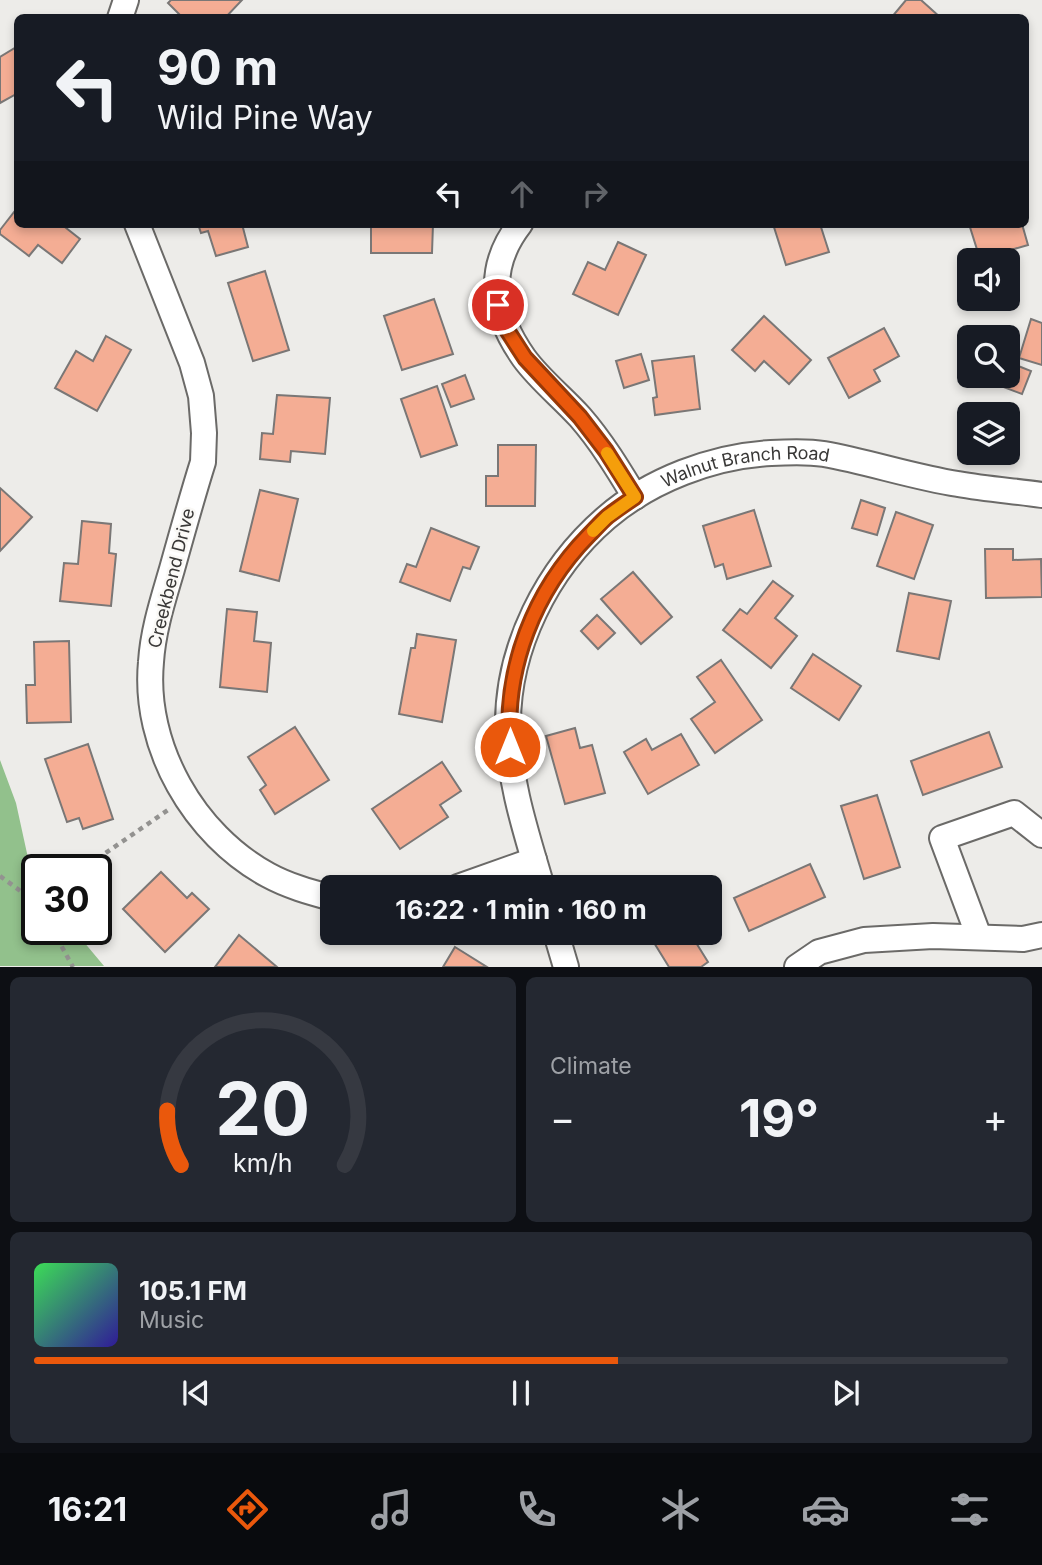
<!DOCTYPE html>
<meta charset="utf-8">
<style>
body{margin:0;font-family:Inter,sans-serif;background:#242831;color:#f1f3f6;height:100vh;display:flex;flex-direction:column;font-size:26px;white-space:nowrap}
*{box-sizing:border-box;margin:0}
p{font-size:23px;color:#9ea1a6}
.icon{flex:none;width:38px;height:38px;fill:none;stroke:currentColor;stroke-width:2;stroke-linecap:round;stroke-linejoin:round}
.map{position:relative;height:967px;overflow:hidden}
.sheet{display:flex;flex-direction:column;gap:10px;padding:10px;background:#0d0f14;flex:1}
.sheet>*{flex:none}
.hud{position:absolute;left:14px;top:14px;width:1015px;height:214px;border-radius:10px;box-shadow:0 4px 10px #0003;background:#171b24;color:#f1f3f6;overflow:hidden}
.tools{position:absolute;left:957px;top:248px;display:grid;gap:14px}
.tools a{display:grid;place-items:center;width:63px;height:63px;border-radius:10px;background:#171b24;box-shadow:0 4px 10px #0003;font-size:35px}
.speed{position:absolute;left:21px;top:854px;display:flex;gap:14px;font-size:35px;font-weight:700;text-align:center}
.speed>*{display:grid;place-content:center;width:91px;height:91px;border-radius:50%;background:#171b24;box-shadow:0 4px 10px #0003;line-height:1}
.speed .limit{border:4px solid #111;border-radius:10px;background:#fff;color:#111}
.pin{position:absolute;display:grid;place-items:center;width:60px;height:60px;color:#fff;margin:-30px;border:4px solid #fff;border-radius:50%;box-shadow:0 2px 7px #0007}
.me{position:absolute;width:77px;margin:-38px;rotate:0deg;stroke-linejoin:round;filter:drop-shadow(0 0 5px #0008)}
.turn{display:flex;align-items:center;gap:24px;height:147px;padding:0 28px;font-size:32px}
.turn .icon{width:91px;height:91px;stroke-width:2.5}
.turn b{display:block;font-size:49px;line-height:60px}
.lanes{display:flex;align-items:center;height:66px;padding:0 28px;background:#0003;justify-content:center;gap:35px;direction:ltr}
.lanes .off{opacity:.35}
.big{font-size:52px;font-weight:700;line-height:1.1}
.sheet .tile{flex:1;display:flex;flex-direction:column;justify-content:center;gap:10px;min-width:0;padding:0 24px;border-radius:10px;background:#242831}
.sheet .dial{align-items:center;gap:0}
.dial svg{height:182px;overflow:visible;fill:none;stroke:#363941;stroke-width:7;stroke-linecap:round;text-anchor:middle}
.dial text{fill:#f1f3f6;stroke:none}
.song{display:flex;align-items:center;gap:21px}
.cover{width:84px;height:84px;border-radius:10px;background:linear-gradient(135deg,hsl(130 70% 55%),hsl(250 70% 35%))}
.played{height:7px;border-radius:4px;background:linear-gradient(90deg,#ea580c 60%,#363941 60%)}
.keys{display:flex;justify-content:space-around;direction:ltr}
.heat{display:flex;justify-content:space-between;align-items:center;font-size:38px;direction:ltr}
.sheet .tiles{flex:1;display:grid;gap:10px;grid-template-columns:1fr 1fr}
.tile:last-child{grid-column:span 2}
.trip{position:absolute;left:320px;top:875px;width:402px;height:70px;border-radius:10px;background:#171b24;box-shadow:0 4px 10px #0003;font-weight:700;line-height:70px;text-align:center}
.tab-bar{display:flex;height:112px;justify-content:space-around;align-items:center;background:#090b0e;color:#9ea1a6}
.tab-bar .icon{width:49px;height:49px}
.tab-bar .on{color:#ea580c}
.tab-bar b{font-size:32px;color:#f1f3f6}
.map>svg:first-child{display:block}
</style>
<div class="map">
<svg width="1042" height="967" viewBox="0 0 1042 967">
<rect width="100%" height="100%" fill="#edece9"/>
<path fill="#92c18c" d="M 0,760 L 16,803 L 35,890 L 37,892 L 37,929 L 73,929 L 104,966 L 0,966 Z"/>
<g fill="#f4ad94" stroke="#7a7776" stroke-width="2">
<path d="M 171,0 L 242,0 L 225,18 L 183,18 L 168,3 Z"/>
<path d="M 906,0 L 921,0 L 941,18 L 891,18 Z"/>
<path d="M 18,46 L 18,93 L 0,103 L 0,57 Z"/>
<path d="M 18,207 L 18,224 L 61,224 L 80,239 L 62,263 L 38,245 L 29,256 L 0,234 L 0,230 Z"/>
<path d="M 198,224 L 242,224 L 248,247 L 216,256 L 208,231 L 201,233 Z"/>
<path d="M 371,224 L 433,224 L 432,253 L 371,253 Z"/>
<path d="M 773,224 L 820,224 L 829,252 L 786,265 Z"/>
<path d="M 969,224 L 1022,224 L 1028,245 L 980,259 Z"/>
<path d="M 618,242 L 646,255 L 618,315 L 573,294 L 588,262 L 605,270 Z"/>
<path d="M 265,271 L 289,350 L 253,361 L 228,283 Z"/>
<path d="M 434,299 L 453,354 L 402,370 L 384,316 Z"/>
<path d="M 764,316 L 811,360 L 789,384 L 764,361 L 755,371 L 732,350 Z"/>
<path d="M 1031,319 L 1042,323 L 1042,365 L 1019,358 Z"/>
<path d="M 884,328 L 899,356 L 874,370 L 880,381 L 849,398 L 828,358 Z"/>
<path d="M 106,336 L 131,350 L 97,411 L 55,388 L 76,351 L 93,361 Z"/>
<path d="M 641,354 L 649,380 L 624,388 L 616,361 Z"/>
<path d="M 694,356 L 700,409 L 655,415 L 653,398 L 657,397 L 652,361 Z"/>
<path d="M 1008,362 L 1031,371 L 1022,394 L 998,385 L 1002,376 L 1008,376 Z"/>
<path d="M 465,375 L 474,399 L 451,407 L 442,384 Z"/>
<path d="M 437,386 L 457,445 L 421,457 L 401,399 Z"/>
<path d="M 277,395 L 330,398 L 325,454 L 291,451 L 290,462 L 260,459 L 262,433 L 273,434 Z"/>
<path d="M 498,445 L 536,445 L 535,506 L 486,506 L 486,476 L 498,476 Z"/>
<path d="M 0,488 L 32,517 L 0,551 Z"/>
<path d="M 260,490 L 298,499 L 279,581 L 240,571 Z"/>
<path d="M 861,500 L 885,508 L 877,535 L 852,528 Z"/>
<path d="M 754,510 L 771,566 L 727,579 L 723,564 L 715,567 L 703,526 Z"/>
<path d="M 896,512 L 933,525 L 914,579 L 877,566 Z"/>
<path d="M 82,521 L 111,524 L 109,553 L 116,554 L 111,606 L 60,601 L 64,563 L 78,564 Z"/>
<path d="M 431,528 L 479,547 L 470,569 L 463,567 L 450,601 L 400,582 L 407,564 L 416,567 Z"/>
<path d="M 985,549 L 1013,549 L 1013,560 L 1041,559 L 1042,597 L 986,598 Z"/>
<path d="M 633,572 L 672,617 L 641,644 L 601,599 Z"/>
<path d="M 773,581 L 793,596 L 775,618 L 797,636 L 771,668 L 723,630 L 740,609 L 747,614 Z"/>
<path d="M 909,593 L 951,601 L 939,659 L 897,651 Z"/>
<path d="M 227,609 L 257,612 L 254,641 L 271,643 L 267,692 L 220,687 Z"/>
<path d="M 597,615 L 615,633 L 598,649 L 581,631 Z"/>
<path d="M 417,634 L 456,640 L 442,722 L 399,714 L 411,648 L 415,648 Z"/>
<path d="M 69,641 L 71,722 L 27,723 L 26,685 L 35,685 L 34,642 Z"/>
<path d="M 813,654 L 861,686 L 839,720 L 791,688 Z"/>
<path d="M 721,660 L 762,720 L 715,753 L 691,719 L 715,702 L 697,677 Z"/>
<path d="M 295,727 L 329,780 L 275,814 L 260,790 L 266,785 L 248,757 Z"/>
<path d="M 575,728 L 580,748 L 592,745 L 605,793 L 565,804 L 546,736 Z"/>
<path d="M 989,732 L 1002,767 L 923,795 L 911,761 Z"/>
<path d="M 681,734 L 699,765 L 648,794 L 624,752 L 646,739 L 652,750 Z"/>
<path d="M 88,744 L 113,819 L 83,829 L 79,818 L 67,822 L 45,759 Z"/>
<path d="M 442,762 L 461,791 L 440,805 L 448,817 L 400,849 L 372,809 Z"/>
<path d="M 877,795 L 900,867 L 864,879 L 841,806 Z"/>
<path d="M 810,864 L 825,897 L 749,931 L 734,898 Z"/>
<path d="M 161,872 L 187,898 L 192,893 L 209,909 L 165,952 L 123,909 Z"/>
<path d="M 648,933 L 690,933 L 708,962 L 701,967 L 669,967 Z"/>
<path d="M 239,935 L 277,967 L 215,967 Z"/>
<path d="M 455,947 L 487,967 L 443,967 Z"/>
</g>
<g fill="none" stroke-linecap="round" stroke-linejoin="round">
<defs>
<g id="minor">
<path d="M 120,18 L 126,0"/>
<path d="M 137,224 L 192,363 L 201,396 L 204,433 L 203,462 C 192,497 182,533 172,569 C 163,600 153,630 151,662 C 143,746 194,835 268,875 C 288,886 310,892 332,898"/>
<path d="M 520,224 C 485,269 493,314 524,358 C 540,380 562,397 580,417 C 601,441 618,469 635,497"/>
<path d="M 458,887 L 534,860"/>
<path id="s1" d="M 542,887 C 527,835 509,783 508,727 C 507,648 547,569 606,518 C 650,480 713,456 771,453 C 788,452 807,451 824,454 C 869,462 913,477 958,484 C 986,489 1014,491 1042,495"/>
<path d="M 556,933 L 566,967"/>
<path d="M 979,937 L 942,838 L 1014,813 L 1042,835"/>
<path d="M 797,967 L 819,952 L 864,940 L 933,936 L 1023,939 L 1042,935"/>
</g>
</defs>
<use href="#minor" stroke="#6b6a68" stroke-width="28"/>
<g stroke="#939290" stroke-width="4.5" stroke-dasharray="5 5" stroke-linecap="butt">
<path d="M 81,870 L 168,810"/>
<path d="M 0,876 L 34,901 L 37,905"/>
<path d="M 52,929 L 73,967"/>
</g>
<use href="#minor" stroke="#fff" stroke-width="24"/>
</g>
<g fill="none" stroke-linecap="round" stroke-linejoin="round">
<defs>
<path id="route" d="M 498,305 L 507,330 L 525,358 L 580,417 L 606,451 L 635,497 C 626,503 617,509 608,516 C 601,522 595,529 589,535 C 534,591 504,668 510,747"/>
</defs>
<use href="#route" stroke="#983908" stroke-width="18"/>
<use href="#route" stroke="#ea580c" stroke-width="12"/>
<path stroke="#f59e0b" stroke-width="12" d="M 593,531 L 607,517 L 635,497 L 607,453"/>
</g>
<g text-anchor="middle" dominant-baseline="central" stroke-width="5" stroke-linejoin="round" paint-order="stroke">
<g font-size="18" fill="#393837" stroke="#faf9f6">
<text stroke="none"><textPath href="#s1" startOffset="555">Walnut Branch Road</textPath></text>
<text transform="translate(171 578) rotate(-76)">Creekbend Drive</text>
</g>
</g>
</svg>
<div class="tools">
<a><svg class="icon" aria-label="sound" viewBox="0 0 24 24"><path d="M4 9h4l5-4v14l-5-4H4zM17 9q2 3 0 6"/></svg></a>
<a><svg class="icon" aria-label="search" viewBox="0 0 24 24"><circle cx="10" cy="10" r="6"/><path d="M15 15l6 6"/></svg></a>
<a><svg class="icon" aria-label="layers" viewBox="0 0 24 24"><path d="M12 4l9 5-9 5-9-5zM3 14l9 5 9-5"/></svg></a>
</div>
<div class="speed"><div class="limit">30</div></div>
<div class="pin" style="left:498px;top:305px;background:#d93025"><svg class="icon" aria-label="arrive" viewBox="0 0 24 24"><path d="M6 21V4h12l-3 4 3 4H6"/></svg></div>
<svg class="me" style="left:510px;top:747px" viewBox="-20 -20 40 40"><circle r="17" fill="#ea580c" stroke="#fff" stroke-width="3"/><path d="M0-11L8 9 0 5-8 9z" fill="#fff"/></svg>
<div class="trip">16:22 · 1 min · 160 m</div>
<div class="hud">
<div class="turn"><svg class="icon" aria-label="left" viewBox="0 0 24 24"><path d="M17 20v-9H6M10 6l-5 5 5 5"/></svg><div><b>90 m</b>Wild Pine Way</div></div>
<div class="lanes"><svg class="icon" aria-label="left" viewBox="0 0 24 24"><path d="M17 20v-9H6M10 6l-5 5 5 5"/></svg><svg class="icon off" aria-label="ahead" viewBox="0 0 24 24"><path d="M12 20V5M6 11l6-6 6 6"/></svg><svg class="icon off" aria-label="right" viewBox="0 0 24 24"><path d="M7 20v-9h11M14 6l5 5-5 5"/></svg></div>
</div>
</div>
<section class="sheet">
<div class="tiles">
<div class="tile dial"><svg viewBox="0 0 100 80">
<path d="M14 69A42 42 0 1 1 86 69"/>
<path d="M14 69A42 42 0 0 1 8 45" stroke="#ea580c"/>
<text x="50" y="56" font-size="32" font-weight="700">20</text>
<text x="50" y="72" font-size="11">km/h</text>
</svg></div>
<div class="tile"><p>Climate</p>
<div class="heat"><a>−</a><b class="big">19°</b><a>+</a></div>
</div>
<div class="tile">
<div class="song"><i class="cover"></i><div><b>105.1 FM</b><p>Music</p></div></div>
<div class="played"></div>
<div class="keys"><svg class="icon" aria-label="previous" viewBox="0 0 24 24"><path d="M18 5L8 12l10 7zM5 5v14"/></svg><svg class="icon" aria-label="pause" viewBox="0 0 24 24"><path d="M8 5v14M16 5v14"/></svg><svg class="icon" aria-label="next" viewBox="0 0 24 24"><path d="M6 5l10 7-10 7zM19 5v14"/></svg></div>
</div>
</div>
</section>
<nav class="tab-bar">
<b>16:21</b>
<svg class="icon on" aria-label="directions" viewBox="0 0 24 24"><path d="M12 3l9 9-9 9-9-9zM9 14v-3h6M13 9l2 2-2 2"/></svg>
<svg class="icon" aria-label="music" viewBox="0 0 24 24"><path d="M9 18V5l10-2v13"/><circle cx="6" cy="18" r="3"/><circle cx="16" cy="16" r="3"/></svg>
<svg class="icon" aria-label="phone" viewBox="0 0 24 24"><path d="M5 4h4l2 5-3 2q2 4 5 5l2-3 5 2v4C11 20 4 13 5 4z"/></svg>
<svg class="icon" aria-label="climate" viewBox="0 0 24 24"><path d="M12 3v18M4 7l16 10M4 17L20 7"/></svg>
<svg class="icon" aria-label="car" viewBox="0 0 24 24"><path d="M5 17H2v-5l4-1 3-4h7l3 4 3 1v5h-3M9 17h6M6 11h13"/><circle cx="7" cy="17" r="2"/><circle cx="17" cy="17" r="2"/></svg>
<svg class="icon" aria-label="filters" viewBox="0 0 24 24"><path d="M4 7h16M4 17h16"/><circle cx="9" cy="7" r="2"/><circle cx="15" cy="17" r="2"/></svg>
</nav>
